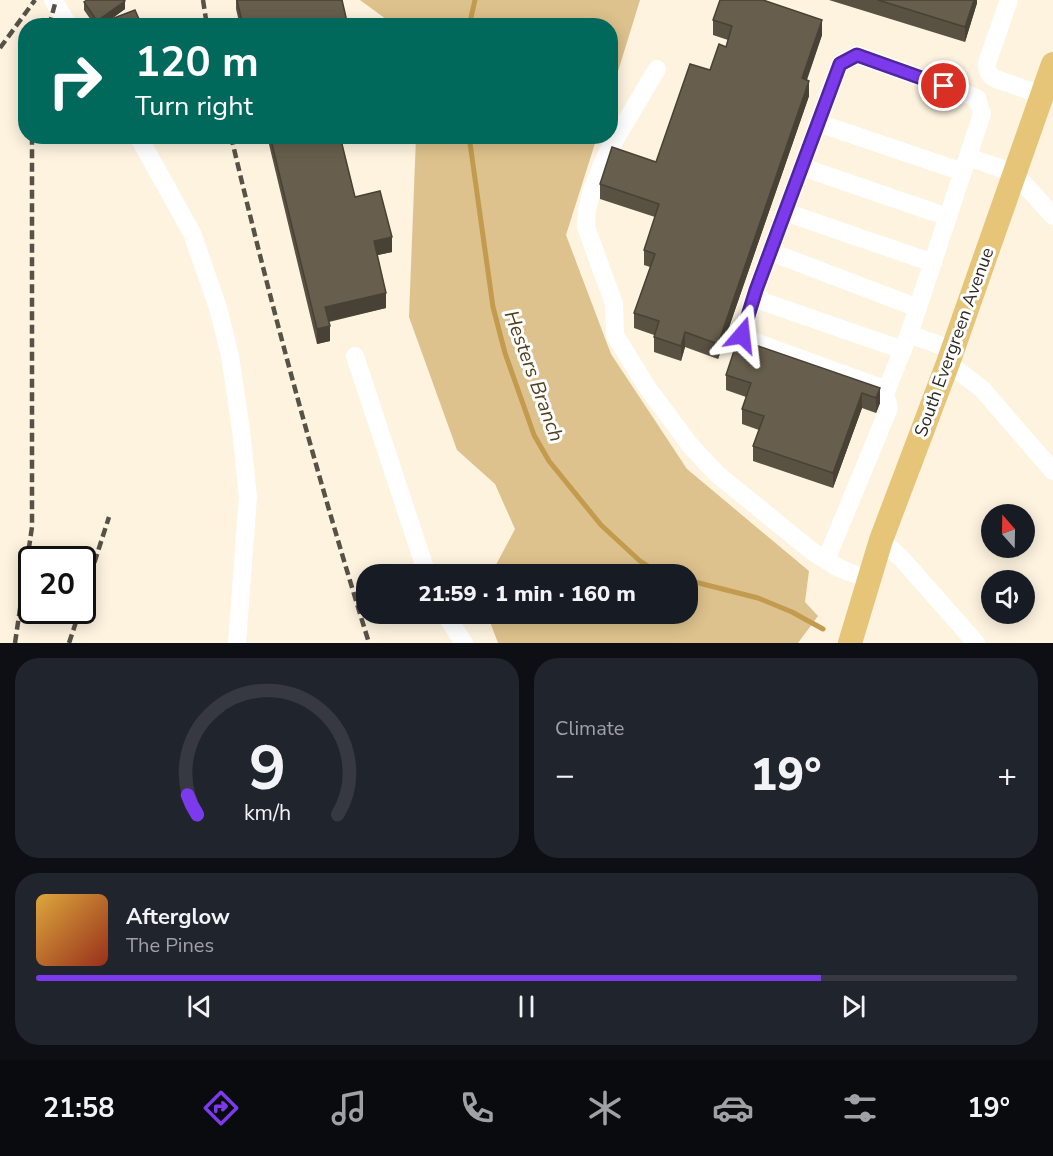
<!DOCTYPE html>
<meta charset="utf-8">
<style>
body{margin:0;font-family:"Nunito Sans",sans-serif;background:#20242c;color:#f1f3f6;height:100vh;display:flex;flex-direction:column;font-size:22px;white-space:nowrap}
*{box-sizing:border-box;margin:0}
p{font-size:20px;color:#9ea1a6}
.icon{flex:none;width:33px;height:33px;fill:none;stroke:currentColor;stroke-width:2;stroke-linecap:round;stroke-linejoin:round}
.map{position:relative;height:643px;overflow:hidden}
.details{display:flex;flex-direction:column;gap:15px;padding:15px;background:#0d0f14;flex:1}
.details>*{flex:none}
.top-card{position:absolute;left:18px;top:18px;width:600px;height:126px;border-radius:24px;box-shadow:0 3px 15px #0003;background:#00695c;color:#fff;overflow:hidden}
.needle{width:39px;rotate:340deg}
.controls{position:absolute;left:981px;top:504px;display:grid;gap:12px}
.controls a{display:grid;place-items:center;width:54px;height:54px;border-radius:50%;background:#171b24;box-shadow:0 3px 15px #0003;font-size:30px}
.speed{position:absolute;left:18px;top:546px;display:flex;gap:12px;font-size:30px;font-weight:700;text-align:center}
.speed>*{display:grid;place-content:center;width:78px;height:78px;border-radius:50%;background:#171b24;box-shadow:0 3px 15px #0003;line-height:1}
.speed .limit{border:3px solid #111;border-radius:9px;background:#fff;color:#111}
.pin{position:absolute;display:grid;place-items:center;width:51px;height:51px;color:#fff;margin:-26px;border:3px solid #fff;border-radius:50%;box-shadow:0 2px 6px #0007}
.me{position:absolute;width:66px;margin:-33px;rotate:17deg;stroke-linejoin:round;filter:drop-shadow(0 0 4px #0008)}
.turn{display:flex;align-items:center;gap:21px;height:126px;padding:0 18px;font-size:27px}
.turn .icon{width:78px;height:78px;stroke-width:2.5}
.turn b{display:block;font-size:42px;line-height:51px}
.big{font-size:45px;font-weight:800;line-height:1.1}
.details .tile{flex:1;display:flex;flex-direction:column;justify-content:center;gap:9px;min-width:0;padding:0 21px;border-radius:24px;background:#20242c}
.details .dial{align-items:center;gap:0}
.dial svg{height:156px;overflow:visible;fill:none;stroke:#363941;stroke-width:7;stroke-linecap:round;text-anchor:middle}
.dial text{fill:#f1f3f6;stroke:none}
.song{display:flex;align-items:center;gap:18px}
.cover{width:72px;height:72px;border-radius:9px;background:linear-gradient(135deg,hsl(40 70% 55%),hsl(10 70% 35%))}
.played{height:6px;border-radius:3px;background:linear-gradient(90deg,#7c3aed 80%,#363941 80%)}
.keys{display:flex;justify-content:space-around;direction:ltr}
.heat{display:flex;justify-content:space-between;align-items:center;font-size:33px;direction:ltr}
.details .tiles{flex:1;display:grid;gap:15px;grid-template-columns:1fr 1fr}
.tile:last-child{grid-column:span 2}
.trip{position:absolute;left:356px;top:564px;width:342px;height:60px;border-radius:24px;background:#171b24;box-shadow:0 3px 15px #0003;font-weight:800;line-height:60px;text-align:center}
.dock{display:flex;height:96px;justify-content:space-around;align-items:center;background:#090b0e;color:#9ea1a6}
.dock .icon{width:42px;height:42px}
.dock .active{color:#7c3aed}
.dock b{font-size:27px;color:#f1f3f6}
.map>svg:first-child{display:block}
</style>
<div class="map">
<svg width="1053" height="643" viewBox="0 0 1053 643">
<rect width="100%" height="100%" fill="#fdf3df"/>
<g fill="#dec28d">
<path d="M 360,0 L 640,0 L 611,94 L 610,26 L 394,25 Z"/>
<path d="M 416,137 L 597,137 L 566,235 L 611,354 L 687,469 L 809,571 L 805,602 L 818,616 L 798,643 L 498,643 L 487,614 L 687,614 L 687,574 L 491,574 L 515,529 L 495,484 L 457,450 L 409,317 Z"/>
</g>
<g fill="none" stroke-linecap="round" stroke-linejoin="round">
<g stroke="#c29b4e" stroke-width="5">
<path d="M 469,26 L 475,0"/>
<path d="M 469,136 L 493,307 L 505,353 L 534,435 L 549,461 L 601,525 L 640,561 L 656,571 L 668,574"/>
<path d="M 687,580 L 758,598 L 792,612 L 823,629"/>
</g>
<g stroke="#fff" stroke-width="18">
<path d="M 53,0 L 69,26"/>
<path d="M 1009,0 L 987,63 C 987,71 988,75 996,79 L 1042,95"/>
<path d="M 657,69 L 606,155 L 592,190 L 587,210 L 586,227 L 614,304 L 615,335 L 647,387 L 690,445 L 717,474 L 813,552 L 839,568 L 869,580"/>
<path d="M 818,123 L 963,172"/>
<path d="M 138,136 L 192,233 L 218,308 L 230,356 L 241,430 L 248,497 L 237,643"/>
<path d="M 968,157 L 1014,173 L 1053,216"/>
<path d="M 802,167 L 948,217"/>
<path d="M 785,212 L 933,263"/>
<path d="M 771,252 L 918,308"/>
<path d="M 756,290 L 742,335 L 747,339 L 887,390"/>
<path d="M 909,334 L 953,350"/>
<path d="M 355,356 L 427,574"/>
<path d="M 948,363 L 982,389 L 1053,471"/>
<path d="M 881,540 L 902,559 L 976,643"/>
<path d="M 826,560 L 889,408 L 885,394 L 909,334 L 982,114 L 977,98 L 857,55 L 840,64 L 756,290 L 761,301 L 903,350"/>
<path d="M 445,614 L 464,643"/>
</g>
<path stroke="#e6c579" stroke-width="24" d="M 850,643 L 881,540 L 948,363 L 1053,64"/>
<g stroke="#575248" stroke-width="4.5" stroke-dasharray="9 4.5" stroke-linecap="butt">
<path d="M 203,0 L 207,26"/>
<path d="M 49,26 L 56,0"/>
<path d="M 0,48 L 35,0"/>
<path d="M 231,136 C 271,307 317,475 369,643"/>
<path d="M 82,601 L 109,517"/>
<path d="M 15,643 L 32,527 L 32,136"/>
<path d="M 69,643 L 80,610"/>
</g>
</g>
<g fill="#595142">
<path d="M 236,0 L 342,0 L 348,26 L 240,26 L 236,9 Z"/>
<path d="M 829,0 L 977,0 L 977,3 L 965,42 Z"/>
<path d="M 84,2 L 125,9 L 111,19 L 142,26 L 95,26 L 84,10 Z"/>
<path d="M 713,20 L 822,35 L 807,80 L 809,96 L 718,359 L 685,347 L 681,361 L 654,352 L 654,335 L 634,328 L 634,313 L 650,267 L 644,265 L 644,250 L 655,217 L 600,199 L 600,184 L 656,162 L 710,70 L 726,47 L 728,40 L 713,35 Z"/>
<path d="M 267,136 L 340,136 L 355,197 L 392,252 L 377,255 L 386,308 L 329,322 L 330,341 L 317,344 Z"/>
<path d="M 726,375 L 880,388 L 880,403 L 876,413 L 862,408 L 833,488 L 753,461 L 753,446 L 759,430 L 742,424 L 742,409 L 746,397 L 726,390 Z"/>
</g>
<g fill="#484236">
<path d="M 974,0 L 977,0 L 977,3 L 965,42 L 965,27 Z"/>
<path d="M 125,1 L 125,9 L 102,26 L 101,23 L 101,26 L 97,26 L 97,21 Z"/>
<path d="M 822,20 L 822,35 L 802,93 L 802,78 Z"/>
<path d="M 809,81 L 809,96 L 718,359 L 718,344 Z"/>
<path d="M 392,237 L 392,252 L 374,256 L 374,241 Z"/>
<path d="M 386,293 L 386,308 L 325,322 L 325,307 Z"/>
<path d="M 330,326 L 330,341 L 317,344 L 317,329 Z"/>
<path d="M 685,332 L 685,347 L 681,361 L 681,346 Z"/>
<path d="M 880,388 L 880,403 L 876,413 L 876,398 Z"/>
<path d="M 862,393 L 862,408 L 833,488 L 833,473 Z"/>
</g>
<g fill="#675e4d" stroke="#484236" stroke-width="1.5">
<path d="M 87,0 L 124,0 L 125,1 L 97,21 L 84,2 Z"/>
<path d="M 237,0 L 342,0 L 348,26 L 243,26 Z"/>
<path d="M 720,0 L 763,0 L 822,20 L 802,78 L 809,81 L 718,344 L 685,332 L 681,346 L 654,337 L 659,321 L 634,313 L 655,254 L 644,250 L 659,204 L 600,184 L 612,147 L 656,162 L 690,64 L 710,70 L 719,44 L 726,47 L 732,26 L 713,20 Z"/>
<path d="M 878,0 L 974,0 L 965,27 Z"/>
<path d="M 135,10 L 142,26 L 102,26 L 101,23 Z"/>
<path d="M 270,136 L 340,136 L 355,197 L 380,191 L 392,237 L 374,241 L 386,293 L 325,307 L 330,326 L 317,329 Z"/>
<path d="M 738,339 L 880,388 L 876,398 L 862,393 L 833,473 L 753,446 L 764,416 L 742,409 L 751,383 L 726,375 Z"/>
</g>
<g fill="none" stroke-linecap="round" stroke-linejoin="round">
<defs>
<path id="route" d="M 742,335 L 756,290 L 840,64 L 857,55 L 944,86"/>
</defs>
<use href="#route" stroke="#51269a" stroke-width="15"/>
<use href="#route" stroke="#7c3aed" stroke-width="10"/>
</g>
<g text-anchor="middle" dominant-baseline="central" stroke-width="6" stroke-linejoin="round" paint-order="stroke">
<g font-size="18" fill="#2e2a23" stroke="#fff">
<text transform="translate(954 342) rotate(-70)">South Evergreen Avenue</text>
</g>
<g font-size="20" font-style="italic" fill="#51401e" stroke="#fff">
<text transform="translate(534 376) rotate(70)">Hesters Branch</text>
</g>
</g>
</svg>
<div class="controls">
<a><svg class="needle" viewBox="-14 -14 28 28"><path d="M0-13l5 13h-10z" fill="#e53935"/><path d="M0 13l5-13h-10z" fill="#9ea1a6"/></svg></a>
<a><svg class="icon" aria-label="sound" viewBox="0 0 24 24"><path d="M4 9h4l5-4v14l-5-4H4zM17 9q2 3 0 6"/></svg></a>
</div>
<div class="speed"><div class="limit">20</div></div>
<div class="pin" style="left:944px;top:86px;background:#d93025"><svg class="icon" aria-label="arrive" viewBox="0 0 24 24"><path d="M6 21V4h12l-3 4 3 4H6"/></svg></div>
<svg class="me" style="left:742px;top:335px" viewBox="-20 -20 40 40"><path d="M0-17L14 15 0 8-14 15z" fill="#7c3aed" stroke="#fff" stroke-width="4"/></svg>
<div class="trip">21:59 · 1 min · 160 m</div>
<div class="top-card">
<div class="turn"><svg class="icon" aria-label="right" viewBox="0 0 24 24"><path d="M7 20v-9h11M14 6l5 5-5 5"/></svg><div><b>120 m</b>Turn right</div></div>
</div>
</div>
<section class="details">
<div class="tiles">
<div class="tile dial"><svg viewBox="0 0 100 80">
<path d="M14 69A42 42 0 1 1 86 69"/>
<path d="M14 69A42 42 0 0 1 9 59" stroke="#7c3aed"/>
<text x="50" y="56" font-size="32" font-weight="700">9</text>
<text x="50" y="72" font-size="11">km/h</text>
</svg></div>
<div class="tile"><p>Climate</p>
<div class="heat"><a>−</a><b class="big">19°</b><a>+</a></div>
</div>
<div class="tile">
<div class="song"><i class="cover"></i><div><b>Afterglow</b><p>The Pines</p></div></div>
<div class="played"></div>
<div class="keys"><svg class="icon" aria-label="previous" viewBox="0 0 24 24"><path d="M18 5L8 12l10 7zM5 5v14"/></svg><svg class="icon" aria-label="pause" viewBox="0 0 24 24"><path d="M8 5v14M16 5v14"/></svg><svg class="icon" aria-label="next" viewBox="0 0 24 24"><path d="M6 5l10 7-10 7zM19 5v14"/></svg></div>
</div>
</div>
</section>
<nav class="dock">
<b>21:58</b>
<svg class="icon active" aria-label="directions" viewBox="0 0 24 24"><path d="M12 3l9 9-9 9-9-9zM9 14v-3h6M13 9l2 2-2 2"/></svg>
<svg class="icon" aria-label="music" viewBox="0 0 24 24"><path d="M9 18V5l10-2v13"/><circle cx="6" cy="18" r="3"/><circle cx="16" cy="16" r="3"/></svg>
<svg class="icon" aria-label="phone" viewBox="0 0 24 24"><path d="M5 4h4l2 5-3 2q2 4 5 5l2-3 5 2v4C11 20 4 13 5 4z"/></svg>
<svg class="icon" aria-label="climate" viewBox="0 0 24 24"><path d="M12 3v18M4 7l16 10M4 17L20 7"/></svg>
<svg class="icon" aria-label="car" viewBox="0 0 24 24"><path d="M5 17H2v-5l4-1 3-4h7l3 4 3 1v5h-3M9 17h6M6 11h13"/><circle cx="7" cy="17" r="2"/><circle cx="17" cy="17" r="2"/></svg>
<svg class="icon" aria-label="filters" viewBox="0 0 24 24"><path d="M4 7h16M4 17h16"/><circle cx="9" cy="7" r="2"/><circle cx="15" cy="17" r="2"/></svg>
<b>19°</b>
</nav>
